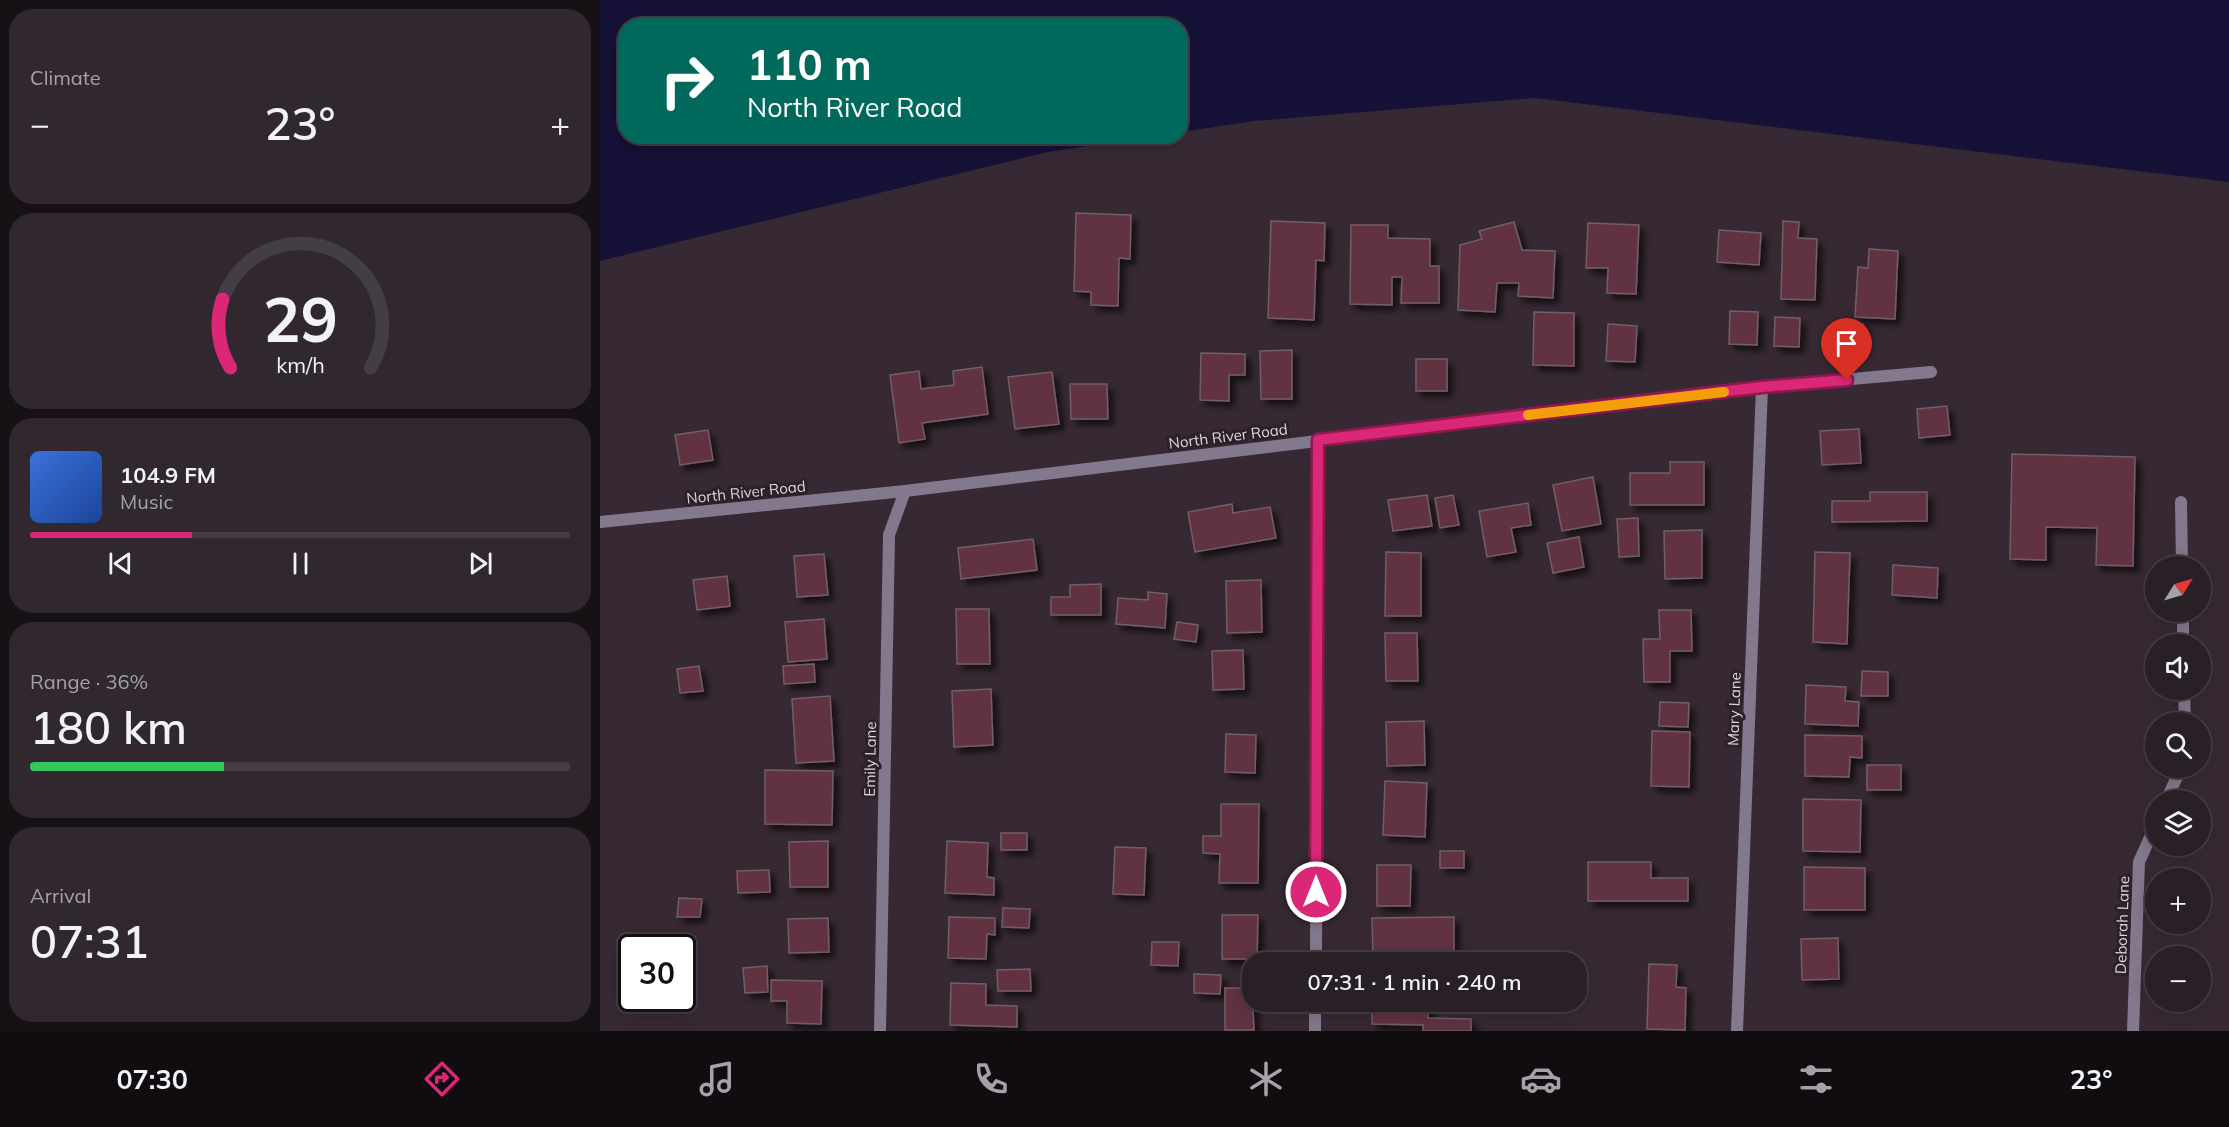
<!DOCTYPE html>
<meta charset="utf-8">
<style>
body{margin:0;font-family:Mulish,sans-serif;background:#31272f;color:#f1f3f6;height:100vh;display:flex;flex-direction:column;font-size:22px;white-space:nowrap}
*{box-sizing:border-box;margin:0}
p{font-size:20px;color:#a5a2a7}
.icon{flex:none;width:33px;height:33px;fill:none;stroke:currentColor;stroke-width:2;stroke-linecap:round;stroke-linejoin:round}
.map{position:relative;flex:1;overflow:hidden}
.drawer{display:flex;flex-direction:column;gap:9px;padding:9px;background:#171115;width:600px}
.drawer>*{flex:none}
.banner{position:absolute;left:18px;top:18px;width:570px;height:126px;border-radius:24px;box-shadow:0 3px 15px #0003,0 0 0 2px #453d44;background:#00695c;color:#fff;overflow:hidden}
.needle{width:39px;rotate:53deg}
.fabs{position:absolute;left:1545px;top:556px;display:grid;gap:12px}
.fabs a{display:grid;place-items:center;width:66px;height:66px;border-radius:50%;background:#291f27;box-shadow:0 3px 15px #0003,0 0 0 2px #453d44;font-size:30px}
.speed{position:absolute;left:18px;top:934px;display:flex;gap:12px;font-size:30px;font-weight:700;text-align:center}
.speed>*{display:grid;place-content:center;width:78px;height:78px;border-radius:50%;background:#291f27;box-shadow:0 3px 15px #0003,0 0 0 2px #453d44;line-height:1}
.speed .limit{border:3px solid #111;border-radius:9px;background:#fff;color:#111}
.pin{position:absolute;display:grid;place-items:center;width:51px;height:51px;color:#fff;margin:-62px -26px;border-radius:50% 50% 50% 0;rotate:-45deg;box-shadow:0 0 6px #0007}
.pin .icon{rotate:45deg}
.me{position:absolute;width:66px;margin:-33px;rotate:0deg;stroke-linejoin:round;filter:drop-shadow(0 0 4px #0008)}
.turn{display:flex;align-items:center;gap:21px;height:126px;padding:0 30px;font-size:27px}
.turn .icon{width:78px;height:78px;stroke-width:2.5}
.turn b{display:block;font-size:42px;line-height:51px}
.big{font-size:45px;font-weight:600;line-height:1.1}
.drawer .card{flex:1;display:flex;flex-direction:column;justify-content:center;gap:9px;min-width:0;padding:0 21px;border-radius:24px;background:#31272f}
.drawer .dial{align-items:center;gap:0}
.dial svg{height:156px;overflow:visible;fill:none;stroke:#453d44;stroke-width:7;stroke-linecap:round;text-anchor:middle}
.dial text{fill:#f1f3f6;stroke:none}
.song{display:flex;align-items:center;gap:18px}
.cover{width:72px;height:72px;border-radius:9px;background:linear-gradient(135deg,hsl(220 70% 55%),hsl(220 70% 35%))}
.played{height:6px;border-radius:3px;background:linear-gradient(90deg,#db2777 30%,#453d44 30%)}
.keys{display:flex;justify-content:space-around;direction:ltr}
.heat{display:flex;justify-content:space-between;align-items:center;font-size:33px;direction:ltr}
.charge{height:9px;border-radius:4px;background:linear-gradient(90deg,#34c759 36%,#453d44 0)}
.trip{position:absolute;left:642px;top:952px;width:345px;height:60px;border-radius:24px;background:#291f27;box-shadow:0 3px 15px #0003,0 0 0 2px #453d44;font-weight:600;line-height:60px;text-align:center}
.menu{display:flex;height:96px;justify-content:space-around;align-items:center;background:#100c10;color:#a5a2a7}
.menu .icon{width:42px;height:42px}
.menu .active{color:#db2777}
.menu b{font-size:27px;color:#f1f3f6}
main{display:flex;flex:1;min-height:0}
.map>svg:first-child{display:block}
</style>
<main>
<section class="drawer">
<div class="card"><p>Climate</p>
<div class="heat"><a>−</a><b class="big">23°</b><a>+</a></div>
</div>
<div class="card dial"><svg viewBox="0 0 100 80">
<path d="M14 69A42 42 0 1 1 86 69"/>
<path d="M14 69A42 42 0 0 1 10 34" stroke="#db2777"/>
<text x="50" y="56" font-size="32" font-weight="700">29</text>
<text x="50" y="72" font-size="11">km/h</text>
</svg></div>
<div class="card">
<div class="song"><i class="cover"></i><div><b>104.9 FM</b><p>Music</p></div></div>
<div class="played"></div>
<div class="keys"><svg class="icon" aria-label="previous" viewBox="0 0 24 24"><path d="M18 5L8 12l10 7zM5 5v14"/></svg><svg class="icon" aria-label="pause" viewBox="0 0 24 24"><path d="M8 5v14M16 5v14"/></svg><svg class="icon" aria-label="next" viewBox="0 0 24 24"><path d="M6 5l10 7-10 7zM19 5v14"/></svg></div>
</div>
<div class="card"><p>Range · 36%</p><b class="big">180 km</b><div class="charge"></div></div>
<div class="card"><p>Arrival</p><b class="big">07:31</b></div>
</section>
<div class="map">
<svg width="1629" height="1031" viewBox="0 0 1629 1031">
<defs>
<filter id="shadow"><feDropShadow dx="5.5" dy="5.5" stdDeviation="3" flood-color="#0009"/></filter>
</defs>
<rect width="100%" height="100%" fill="#372934"/>
<path fill="#161136" d="M 0,0 L 1629,0 L 1629,182 L 935,98 L 654,121 L 581,132 L 580,26 L 26,26 L 26,136 L 548,137 L 448,152 L 0,261 Z"/>
<g fill="#613343" stroke="#715e64" stroke-width="1.5" filter="url(#shadow)">
<path d="M 476,213 L 531,215 L 530,259 L 519,258 L 518,306 L 491,305 L 491,292 L 474,291 Z"/>
<path d="M 671,221 L 725,223 L 724,261 L 716,260 L 714,320 L 668,318 Z"/>
<path d="M 1183,221 L 1199,222 L 1198,238 L 1217,239 L 1215,300 L 1181,299 Z"/>
<path d="M 914,222 L 922,250 L 955,251 L 953,298 L 918,296 L 919,283 L 897,283 L 895,312 L 858,310 L 860,245 L 882,239 L 879,231 Z"/>
<path d="M 988,223 L 1039,225 L 1036,294 L 1007,293 L 1008,268 L 986,268 Z"/>
<path d="M 751,225 L 788,225 L 788,238 L 830,239 L 830,266 L 839,266 L 839,303 L 801,303 L 802,277 L 792,277 L 792,305 L 750,304 Z"/>
<path d="M 1119,230 L 1161,233 L 1159,265 L 1117,262 Z"/>
<path d="M 1269,249 L 1298,251 L 1295,319 L 1255,317 L 1258,267 L 1268,268 Z"/>
<path d="M 1130,311 L 1158,312 L 1157,345 L 1129,344 Z"/>
<path d="M 934,312 L 974,313 L 974,366 L 933,365 Z"/>
<path d="M 1175,317 L 1200,318 L 1199,347 L 1174,346 Z"/>
<path d="M 1237,323 L 1263,324 L 1263,349 L 1237,349 Z"/>
<path d="M 1008,324 L 1037,326 L 1035,362 L 1006,361 Z"/>
<path d="M 692,350 L 692,399 L 661,399 L 660,351 Z"/>
<path d="M 601,353 L 645,354 L 645,375 L 629,375 L 629,401 L 600,400 Z"/>
<rect x="816" y="359" width="31" height="32"/>
<path d="M 382,367 L 388,414 L 322,423 L 325,439 L 299,443 L 290,375 L 319,371 L 321,389 L 354,385 L 353,371 Z"/>
<path d="M 452,372 L 459,424 L 415,429 L 408,377 Z"/>
<path d="M 470,384 L 507,384 L 508,419 L 471,419 Z"/>
<path d="M 1347,406 L 1350,435 L 1319,438 L 1317,409 Z"/>
<path d="M 1259,429 L 1261,463 L 1222,465 L 1220,431 Z"/>
<path d="M 108,430 L 113,460 L 80,465 L 75,435 Z"/>
<path d="M 1412,454 L 1535,457 L 1533,566 L 1496,565 L 1497,528 L 1446,527 L 1446,560 L 1410,559 Z"/>
<path d="M 1070,462 L 1104,462 L 1104,505 L 1030,505 L 1030,473 L 1070,473 Z"/>
<path d="M 993,477 L 1001,524 L 962,531 L 953,485 Z"/>
<path d="M 1270,492 L 1327,492 L 1327,521 L 1232,522 L 1232,501 L 1270,501 Z"/>
<path d="M 827,495 L 832,526 L 793,531 L 788,500 Z"/>
<path d="M 853,495 L 859,525 L 840,528 L 835,498 Z"/>
<path d="M 928,503 L 931,525 L 911,528 L 916,552 L 887,557 L 879,511 Z"/>
<path d="M 632,504 L 633,513 L 670,507 L 676,538 L 595,552 L 588,512 Z"/>
<path d="M 1038,518 L 1039,556 L 1019,557 L 1017,519 Z"/>
<path d="M 1102,530 L 1102,578 L 1065,579 L 1064,531 Z"/>
<path d="M 979,537 L 984,567 L 953,573 L 947,543 Z"/>
<path d="M 433,539 L 437,570 L 361,579 L 358,548 Z"/>
<path d="M 786,552 L 821,553 L 821,616 L 785,616 Z"/>
<path d="M 1215,552 L 1250,553 L 1247,644 L 1213,642 Z"/>
<path d="M 224,554 L 228,595 L 197,597 L 194,556 Z"/>
<path d="M 1293,565 L 1338,568 L 1337,598 L 1292,595 Z"/>
<path d="M 127,576 L 130,606 L 97,610 L 93,580 Z"/>
<path d="M 661,580 L 662,632 L 627,633 L 626,581 Z"/>
<path d="M 501,584 L 501,615 L 451,615 L 451,597 L 470,597 L 470,585 Z"/>
<path d="M 548,592 L 567,594 L 565,628 L 516,624 L 518,598 L 548,600 Z"/>
<path d="M 356,609 L 389,609 L 390,664 L 357,664 Z"/>
<path d="M 1059,610 L 1091,610 L 1092,651 L 1070,651 L 1070,682 L 1044,682 L 1043,639 L 1060,639 Z"/>
<path d="M 224,619 L 227,659 L 188,662 L 185,622 Z"/>
<path d="M 577,622 L 598,625 L 596,642 L 574,639 Z"/>
<path d="M 785,633 L 817,633 L 818,681 L 786,681 Z"/>
<path d="M 643,650 L 644,689 L 613,690 L 612,651 Z"/>
<path d="M 214,664 L 215,682 L 184,684 L 183,666 Z"/>
<path d="M 99,666 L 103,691 L 80,693 L 77,669 Z"/>
<path d="M 1262,671 L 1288,672 L 1288,696 L 1261,696 Z"/>
<path d="M 1206,685 L 1246,687 L 1245,701 L 1259,702 L 1258,726 L 1205,724 Z"/>
<path d="M 391,689 L 393,745 L 354,747 L 352,691 Z"/>
<path d="M 230,696 L 234,761 L 196,763 L 192,699 Z"/>
<path d="M 1060,702 L 1089,703 L 1088,727 L 1059,726 Z"/>
<path d="M 824,721 L 825,765 L 787,766 L 786,722 Z"/>
<path d="M 1052,731 L 1090,732 L 1089,787 L 1051,786 Z"/>
<path d="M 626,734 L 656,735 L 655,773 L 625,772 Z"/>
<path d="M 1205,735 L 1262,736 L 1262,758 L 1250,757 L 1249,777 L 1205,776 Z"/>
<rect x="1267" y="765" width="34" height="25"/>
<path d="M 165,770 L 233,771 L 232,825 L 165,824 Z"/>
<path d="M 785,781 L 827,783 L 825,837 L 783,835 Z"/>
<path d="M 1203,799 L 1261,800 L 1260,852 L 1203,851 Z"/>
<path d="M 621,804 L 659,804 L 658,883 L 619,883 L 620,854 L 603,853 L 603,836 L 621,836 Z"/>
<rect x="401" y="833" width="26" height="17"/>
<path d="M 228,841 L 228,887 L 190,887 L 189,842 Z"/>
<path d="M 347,841 L 388,843 L 387,877 L 394,878 L 394,895 L 345,893 Z"/>
<path d="M 515,847 L 546,848 L 544,895 L 513,894 Z"/>
<rect x="840" y="851" width="24" height="17"/>
<path d="M 988,862 L 1051,862 L 1051,878 L 1088,878 L 1088,901 L 988,901 Z"/>
<path d="M 777,865 L 811,865 L 810,906 L 777,906 Z"/>
<path d="M 1204,867 L 1265,868 L 1265,910 L 1204,910 Z"/>
<path d="M 169,870 L 170,892 L 138,893 L 137,871 Z"/>
<path d="M 79,898 L 102,899 L 100,917 L 77,917 Z"/>
<path d="M 403,908 L 430,909 L 429,928 L 402,927 Z"/>
<path d="M 622,915 L 658,915 L 657,959 L 622,959 Z"/>
<path d="M 349,917 L 395,918 L 395,935 L 387,934 L 386,959 L 348,958 Z"/>
<path d="M 854,917 L 854,951 L 826,951 L 824,958 L 773,958 L 772,918 Z"/>
<path d="M 228,918 L 229,952 L 189,953 L 188,919 Z"/>
<path d="M 1238,938 L 1239,979 L 1202,980 L 1201,939 Z"/>
<path d="M 552,942 L 579,942 L 578,966 L 551,965 Z"/>
<path d="M 1049,964 L 1077,965 L 1076,987 L 1086,988 L 1085,1030 L 1047,1029 Z"/>
<path d="M 167,966 L 168,992 L 145,993 L 143,968 Z"/>
<path d="M 430,969 L 431,991 L 398,991 L 397,970 Z"/>
<path d="M 594,974 L 621,975 L 620,994 L 594,993 Z"/>
<path d="M 171,980 L 222,981 L 221,1024 L 187,1023 L 187,1001 L 171,1001 Z"/>
<path d="M 351,983 L 386,984 L 386,1005 L 417,1006 L 417,1027 L 350,1025 Z"/>
<path d="M 625,988 L 652,988 L 654,1030 L 625,1030 Z"/>
<path d="M 772,1002 L 828,1002 L 828,1018 L 871,1019 L 871,1031 L 823,1031 L 823,1025 L 772,1024 Z"/>
</g>
<g fill="none" stroke-linecap="round" stroke-linejoin="round">
<g stroke="#83798c" stroke-width="12">
<path d="M 1581,502 L 1582,567"/>
<path d="M 0,522 L 305,491 L 1162,387 L 1331,372"/>
<path d="M 1583,612 L 1583,645"/>
<path d="M 1584,690 L 1585,723"/>
<path d="M 1566,801 L 1581,768"/>
<path d="M 716,963 L 718,440"/>
<path d="M 280,1031 L 289,535 L 305,491"/>
<path d="M 715,1031 L 715,1002"/>
<path d="M 1137,1031 L 1162,387"/>
<path d="M 1533,1031 L 1539,862 L 1556,824"/>
</g>
</g>
<g fill="none" stroke-linecap="round" stroke-linejoin="round">
<defs>
<path id="route" d="M 716,892 L 718,440 L 1162,387 L 1247,380"/>
</defs>
<use href="#route" stroke="#8e194d" stroke-width="15"/>
<use href="#route" stroke="#db2777" stroke-width="10"/>
<path stroke="#f59e0b" stroke-width="10" d="M 928,415 L 1124,392"/>
</g>
<g text-anchor="middle" dominant-baseline="central" stroke-width="6" stroke-linejoin="round" paint-order="stroke">
<g font-size="15" fill="#dfd6dd" stroke="#2d202a">
<text transform="translate(628 436) rotate(-7)">North River Road</text>
<text transform="translate(146 492) rotate(-6)">North River Road</text>
<text transform="translate(1134 709) rotate(-88)">Mary Lane</text>
<text transform="translate(270 759) rotate(-89)">Emily Lane</text>
<text transform="translate(1522 925) rotate(-88)">Deborah Lane</text>
</g>
</g>
</svg>
<div class="fabs">
<a><svg class="needle" viewBox="-14 -14 28 28"><path d="M0-13l5 13h-10z" fill="#e53935"/><path d="M0 13l5-13h-10z" fill="#a5a2a7"/></svg></a>
<a><svg class="icon" aria-label="sound" viewBox="0 0 24 24"><path d="M4 9h4l5-4v14l-5-4H4zM17 9q2 3 0 6"/></svg></a>
<a><svg class="icon" aria-label="search" viewBox="0 0 24 24"><circle cx="10" cy="10" r="6"/><path d="M15 15l6 6"/></svg></a>
<a><svg class="icon" aria-label="layers" viewBox="0 0 24 24"><path d="M12 4l9 5-9 5-9-5zM3 14l9 5 9-5"/></svg></a>
<a>+</a>
<a>−</a>
</div>
<div class="speed"><div class="limit">30</div></div>
<div class="pin" style="left:1247px;top:380px;background:#d93025"><svg class="icon" aria-label="arrive" viewBox="0 0 24 24"><path d="M6 21V4h12l-3 4 3 4H6"/></svg></div>
<svg class="me" style="left:716px;top:892px" viewBox="-20 -20 40 40"><circle r="17" fill="#db2777" stroke="#fff" stroke-width="3"/><path d="M0-11L8 9 0 5-8 9z" fill="#fff"/></svg>
<div class="trip">07:31 · 1 min · 240 m</div>
<div class="banner">
<div class="turn"><svg class="icon" aria-label="right" viewBox="0 0 24 24"><path d="M7 20v-9h11M14 6l5 5-5 5"/></svg><div><b>110 m</b>North River Road</div></div>
</div>
</div>
</main>
<nav class="menu">
<b>07:30</b>
<svg class="icon active" aria-label="directions" viewBox="0 0 24 24"><path d="M12 3l9 9-9 9-9-9zM9 14v-3h6M13 9l2 2-2 2"/></svg>
<svg class="icon" aria-label="music" viewBox="0 0 24 24"><path d="M9 18V5l10-2v13"/><circle cx="6" cy="18" r="3"/><circle cx="16" cy="16" r="3"/></svg>
<svg class="icon" aria-label="phone" viewBox="0 0 24 24"><path d="M5 4h4l2 5-3 2q2 4 5 5l2-3 5 2v4C11 20 4 13 5 4z"/></svg>
<svg class="icon" aria-label="climate" viewBox="0 0 24 24"><path d="M12 3v18M4 7l16 10M4 17L20 7"/></svg>
<svg class="icon" aria-label="car" viewBox="0 0 24 24"><path d="M5 17H2v-5l4-1 3-4h7l3 4 3 1v5h-3M9 17h6M6 11h13"/><circle cx="7" cy="17" r="2"/><circle cx="17" cy="17" r="2"/></svg>
<svg class="icon" aria-label="filters" viewBox="0 0 24 24"><path d="M4 7h16M4 17h16"/><circle cx="9" cy="7" r="2"/><circle cx="15" cy="17" r="2"/></svg>
<b>23°</b>
</nav>
